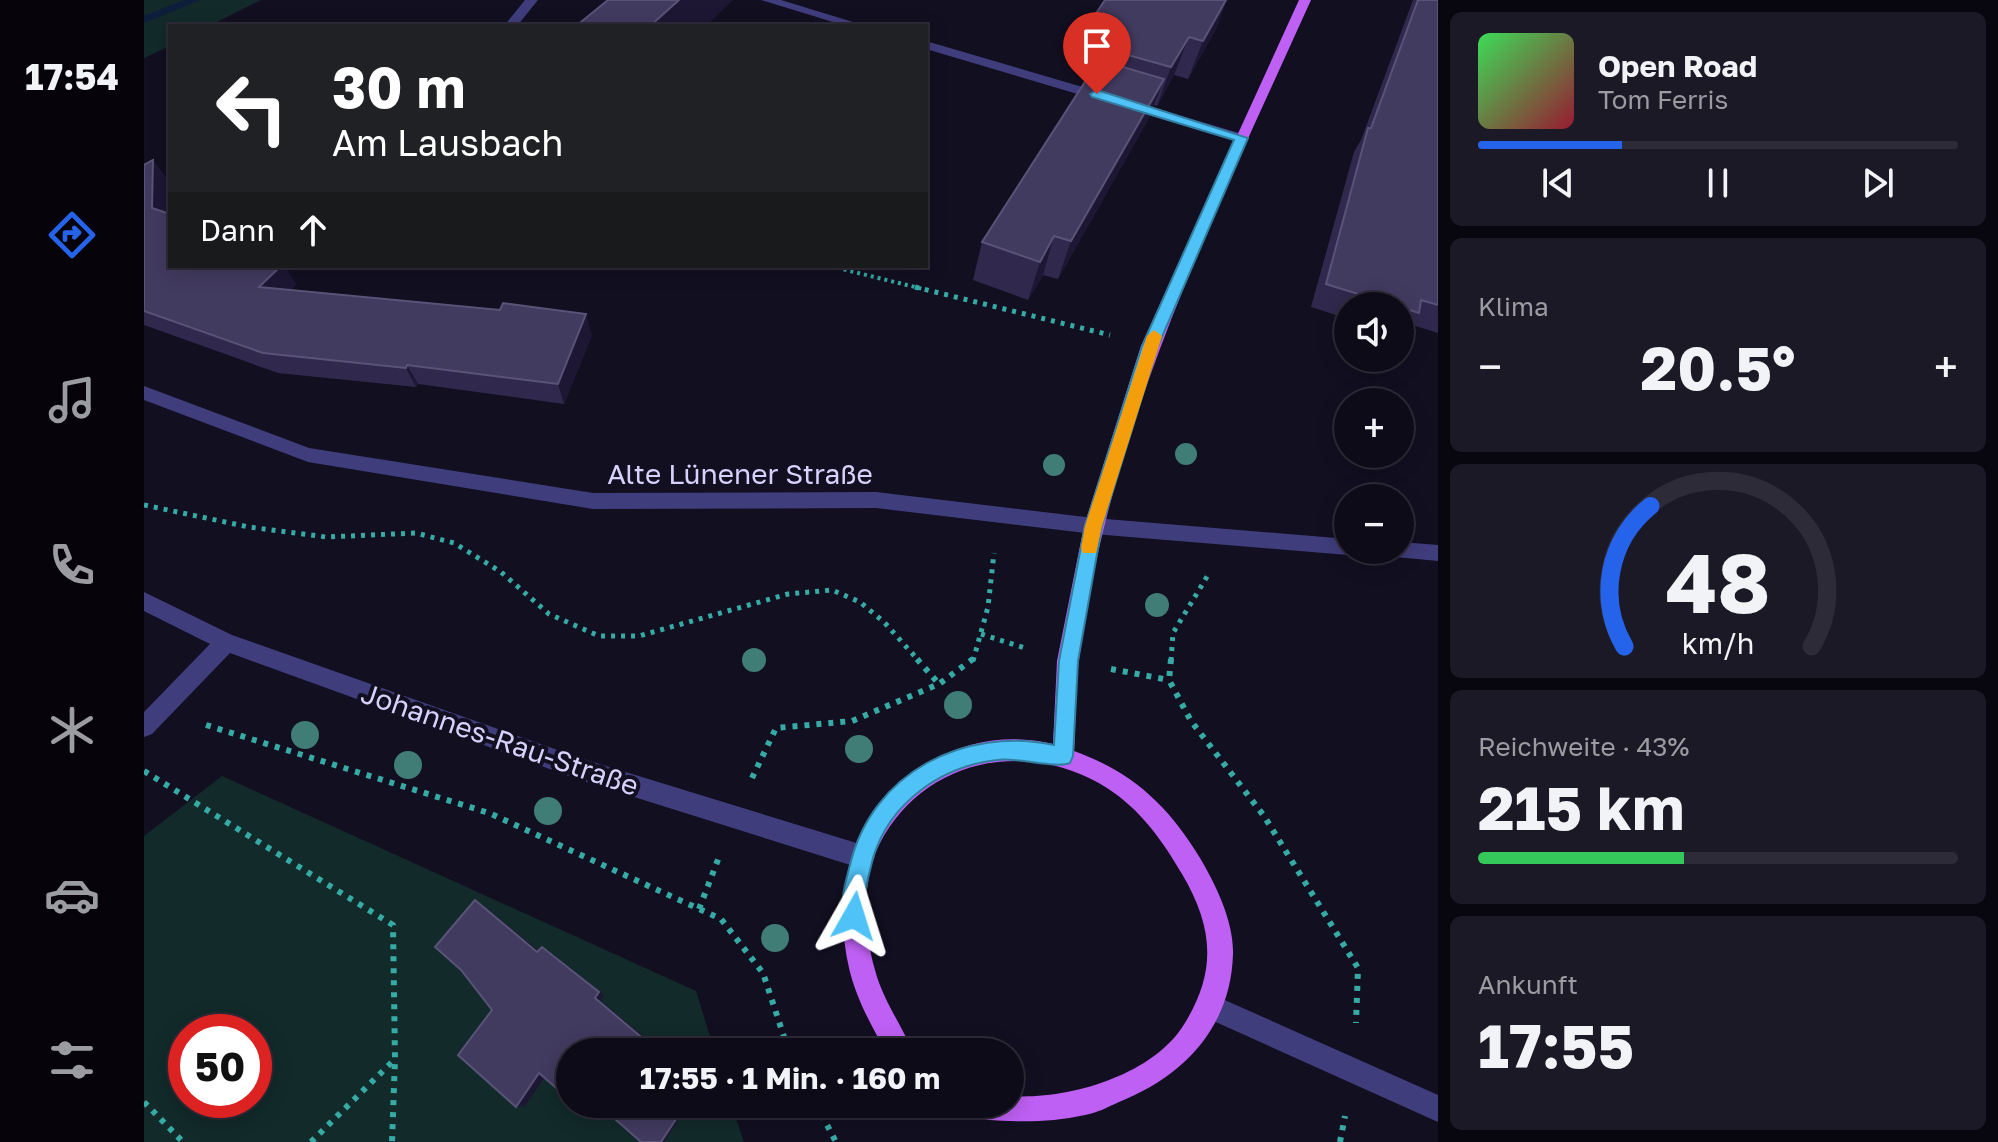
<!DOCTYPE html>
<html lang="de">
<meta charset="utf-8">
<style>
body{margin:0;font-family:"Golos Text",sans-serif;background:#1c1926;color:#f1f3f6;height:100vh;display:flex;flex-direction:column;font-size:30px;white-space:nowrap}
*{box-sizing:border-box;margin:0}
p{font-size:26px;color:#9b9ba2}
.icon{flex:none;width:44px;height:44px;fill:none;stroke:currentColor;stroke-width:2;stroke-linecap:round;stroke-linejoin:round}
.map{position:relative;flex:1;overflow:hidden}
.details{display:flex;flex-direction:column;gap:12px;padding:12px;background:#08060e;width:560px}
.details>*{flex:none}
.top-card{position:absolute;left:24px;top:24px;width:760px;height:244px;border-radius:0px;box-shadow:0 4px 20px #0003,0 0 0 2px #2e2b38;background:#202124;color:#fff;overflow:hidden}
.buttons{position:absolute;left:1190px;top:292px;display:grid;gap:16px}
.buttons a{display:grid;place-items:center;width:80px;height:80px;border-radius:50%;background:#0e0b19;box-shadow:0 4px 20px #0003,0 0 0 2px #2e2b38;font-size:40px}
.speed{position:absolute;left:24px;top:1014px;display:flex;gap:16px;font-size:40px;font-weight:700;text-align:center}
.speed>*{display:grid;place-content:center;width:104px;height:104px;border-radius:50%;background:#0e0b19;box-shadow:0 4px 20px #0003,0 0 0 2px #2e2b38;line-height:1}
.speed .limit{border:12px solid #d22;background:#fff;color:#111}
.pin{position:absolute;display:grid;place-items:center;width:68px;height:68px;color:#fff;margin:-82px -34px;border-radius:50% 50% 50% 0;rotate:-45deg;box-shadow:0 0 8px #0007}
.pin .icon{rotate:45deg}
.me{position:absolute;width:88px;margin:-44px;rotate:6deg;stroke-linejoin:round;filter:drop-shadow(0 0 6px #0008)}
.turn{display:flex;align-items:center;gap:28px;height:168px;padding:0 32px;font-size:36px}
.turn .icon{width:104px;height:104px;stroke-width:2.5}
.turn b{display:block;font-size:56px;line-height:68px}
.then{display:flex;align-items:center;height:76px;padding:0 32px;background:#0003;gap:16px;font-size:30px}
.big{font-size:60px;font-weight:700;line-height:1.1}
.details .card{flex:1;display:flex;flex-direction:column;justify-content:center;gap:12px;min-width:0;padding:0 28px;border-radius:12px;background:#1c1926}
.details .dial{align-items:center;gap:0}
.dial svg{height:208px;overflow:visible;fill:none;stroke:#2e2b38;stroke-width:7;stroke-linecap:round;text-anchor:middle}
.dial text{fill:#f1f3f6;stroke:none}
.song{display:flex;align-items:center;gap:24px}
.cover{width:96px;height:96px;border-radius:12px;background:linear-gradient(135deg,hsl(130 70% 55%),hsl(350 70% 35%))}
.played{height:8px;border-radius:4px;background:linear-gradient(90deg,#2563eb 30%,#2e2b38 30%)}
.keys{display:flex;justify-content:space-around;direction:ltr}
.heat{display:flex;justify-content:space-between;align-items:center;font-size:44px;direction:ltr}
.charge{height:12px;border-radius:6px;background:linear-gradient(90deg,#34c759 43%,#2e2b38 0)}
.trip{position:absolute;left:412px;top:1038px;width:468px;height:80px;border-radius:40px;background:#0e0b19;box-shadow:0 4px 20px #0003,0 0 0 2px #2e2b38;font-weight:700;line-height:80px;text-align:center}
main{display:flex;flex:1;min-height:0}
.tabs{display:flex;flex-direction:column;width:144px;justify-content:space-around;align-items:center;background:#06040a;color:#9b9ba2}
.tabs .icon{width:56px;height:56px}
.tabs .on{color:#2563eb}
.tabs b{font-size:36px;color:#f1f3f6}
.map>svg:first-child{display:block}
</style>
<main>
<nav class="tabs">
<b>17:54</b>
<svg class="icon on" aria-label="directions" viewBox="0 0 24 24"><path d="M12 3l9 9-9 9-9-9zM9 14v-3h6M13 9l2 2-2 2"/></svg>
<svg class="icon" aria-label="music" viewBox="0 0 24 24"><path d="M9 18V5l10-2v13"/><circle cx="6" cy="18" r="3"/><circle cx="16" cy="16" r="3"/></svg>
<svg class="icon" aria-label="phone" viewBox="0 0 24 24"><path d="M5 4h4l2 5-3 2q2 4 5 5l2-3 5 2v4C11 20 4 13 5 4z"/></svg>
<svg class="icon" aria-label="climate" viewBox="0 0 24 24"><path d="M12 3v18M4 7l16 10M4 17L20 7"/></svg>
<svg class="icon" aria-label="car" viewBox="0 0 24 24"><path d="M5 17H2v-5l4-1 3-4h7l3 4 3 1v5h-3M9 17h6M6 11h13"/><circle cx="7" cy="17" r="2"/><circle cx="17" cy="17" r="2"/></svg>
<svg class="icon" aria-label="filters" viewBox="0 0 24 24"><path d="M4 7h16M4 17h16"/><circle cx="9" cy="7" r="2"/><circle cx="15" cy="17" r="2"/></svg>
</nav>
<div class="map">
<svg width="1294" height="1142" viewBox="0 0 1294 1142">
<rect width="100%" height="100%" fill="#120f21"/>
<g fill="#122a2a" fill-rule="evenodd">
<path d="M 0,0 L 117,0 L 65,26 L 26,26 L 26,46 L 0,58 Z"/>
<path d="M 78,776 L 552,991 L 571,1052 L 426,1052 L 426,1104 L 587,1104 L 600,1142 L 0,1142 L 0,836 ZM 42,1032 L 110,1032 L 110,1100 L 42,1100 Z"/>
</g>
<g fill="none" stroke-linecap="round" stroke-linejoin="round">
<path fill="#0d1d3c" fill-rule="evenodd" d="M 40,0 L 56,0 L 0,23 L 0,16 Z"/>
<path stroke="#36aba6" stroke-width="4" stroke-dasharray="3 4" stroke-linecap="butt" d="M 686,266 L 779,289"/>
<g stroke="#36aba6" stroke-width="5" stroke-dasharray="4 6" stroke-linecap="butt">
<path d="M 771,287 L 966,335"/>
<path d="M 0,505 L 105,527 L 182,537 L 272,533 L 310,543 L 357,572 L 405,614 L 455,636 L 495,636 L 644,594 L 688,590 L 716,602 L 740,622 L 775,661"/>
<path d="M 837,634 L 884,649"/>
<path d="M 829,661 L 844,607 L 850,553"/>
<path d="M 1027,661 L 1029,633 L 1064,575"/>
</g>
<g stroke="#36aba6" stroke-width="6" stroke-dasharray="5 7" stroke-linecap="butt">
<path d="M 773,659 L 795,684"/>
<path d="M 1027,659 L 1025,680 L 1047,721 L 1120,816 L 1214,968 L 1212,1023"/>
<path d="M 967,669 L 1025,680"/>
<path d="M 62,725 L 345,813 L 577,919 L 619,973 L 645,1052"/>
<path d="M 0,771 L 249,925 L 251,1059 L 248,1142"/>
<path d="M 608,778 L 632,728 L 708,721 L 795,684 L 829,659"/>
<path d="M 555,909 L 575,857"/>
<path d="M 0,1102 L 39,1142"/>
<path d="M 672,1104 L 692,1142"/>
<path d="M 167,1142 L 251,1059"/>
<path d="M 1196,1142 L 1201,1116"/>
</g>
<g fill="#403d7d" fill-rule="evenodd">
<path d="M 381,0 L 394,0 L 373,26 L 360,26 Z"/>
<path d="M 617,0 L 637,0 L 722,26 L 702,26 Z"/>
<path d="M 782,41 L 1102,135 L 1104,138 L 1097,143 L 1092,141 L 782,49 Z"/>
<path d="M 0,386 L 165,448 L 449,493 L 732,492 L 950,518 L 1204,539 L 1204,550 L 1212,550 L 1204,555 L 950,534 L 732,508 L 449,509 L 164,462 L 0,400 Z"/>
<path d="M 1256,542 L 1294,545 L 1294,561 L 1241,556 L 1238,550 L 1256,550 Z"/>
<path d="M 0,592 L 88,635 L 436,758 L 719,845 L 727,849 L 731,857 L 727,865 L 719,869 L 436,780 L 86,653 L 8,734 L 0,737 L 0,712 L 66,644 L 0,611 Z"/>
<path d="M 1074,997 L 1294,1095 L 1294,1122 L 1065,1019 L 1061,1010 L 1065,1001 Z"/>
</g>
<path fill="#bf60f4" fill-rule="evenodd" d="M 1155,0 L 1167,0 C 1071,213 965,425 935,660 C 931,690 932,721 930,751 C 988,772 1024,805 1056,858 C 1072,885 1090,922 1089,954 C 1087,1027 1040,1076 975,1102 C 964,1107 953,1113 941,1115 C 896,1125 854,1121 809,1117 L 800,1113 L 796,1104 L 866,1104 L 866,1096 C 923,1100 1007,1076 1039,1026 C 1073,973 1070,928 1038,874 C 1018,840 997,810 963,788 C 883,737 778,759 735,845 C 717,881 720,932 731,970 C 739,1000 757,1024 769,1052 L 742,1052 C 727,1025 712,998 705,968 C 686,886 712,798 790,759 C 830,740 865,734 909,744 L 913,661 L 940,526 L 997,346 Z"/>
</g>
<g fill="#3f7d76">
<circle cx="1042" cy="454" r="11"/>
<circle cx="910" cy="465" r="11"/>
<circle cx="1013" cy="605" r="12"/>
<circle cx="610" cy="660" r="12"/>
<circle cx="814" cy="705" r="14"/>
<circle cx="161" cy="735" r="14"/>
<circle cx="715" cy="749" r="14"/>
<circle cx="264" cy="765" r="14"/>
<circle cx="404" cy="811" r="14"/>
<circle cx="631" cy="938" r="14"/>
</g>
<g fill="#31294d">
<path d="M 1269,0 L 1294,0 L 1294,333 L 1265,324 L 1256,335 L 1256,306 L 1204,306 L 1204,319 L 1167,307 L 1210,152 L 1217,140 Z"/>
<path d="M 949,18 L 1073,27 L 1044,79 L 1030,75 L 1013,106 L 1010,105 L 1005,118 L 914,279 L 899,275 L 884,300 L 829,280 L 838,242 L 954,61 L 938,56 Z"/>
<path d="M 9,160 L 24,181 L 23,213 L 26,266 L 152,284 L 146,290 L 448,335 L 420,404 L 274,384 L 272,387 L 134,373 L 0,325 L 0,165 Z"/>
</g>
<g fill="#1d1734">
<path d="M 535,0 L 589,0 L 562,26 L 506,26 Z"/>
<path d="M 1082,0 L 1083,0 L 1073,27 L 1044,79 L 1059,41 Z"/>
<path d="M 1045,37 L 1030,75 L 1013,106 L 1027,67 Z"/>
<path d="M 1020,79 L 1005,118 L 914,279 L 927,241 Z"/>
<path d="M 9,160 L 24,181 L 23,229 L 8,208 Z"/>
<path d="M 910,236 L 899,275 L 884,300 L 896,262 Z"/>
<path d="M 137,266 L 141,266 L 152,284 L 129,307 L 115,287 Z"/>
<path d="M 442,314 L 448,335 L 420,404 L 414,384 Z"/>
<path d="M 263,365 L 274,384 L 272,387 L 262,368 Z"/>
<path d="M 331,900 L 340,906 L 401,956 L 393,952 Z"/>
<path d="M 398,947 L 405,951 L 460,995 L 457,1001 L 518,1052 L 515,1052 L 451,998 Z"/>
<path d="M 395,1073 L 403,1074 L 381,1106 L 372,1107 Z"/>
<path d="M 452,1104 L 458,1104 L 450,1115 L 444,1116 Z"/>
<path d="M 542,1104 L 545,1104 L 520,1142 L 517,1142 Z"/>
</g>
<g fill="#423b60" stroke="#5a5378" stroke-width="2">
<path d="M 464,0 L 535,0 L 506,26 L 432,26 Z"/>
<path d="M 961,0 L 1082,0 L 1059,41 L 1045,37 L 1027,67 L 962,49 L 977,26 L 949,18 Z"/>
<path d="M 1274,0 L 1294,0 L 1294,305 L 1277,300 L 1275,313 L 1182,284 L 1224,128 L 1227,128 Z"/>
<path d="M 955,60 L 1020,79 L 927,241 L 910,236 L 896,262 L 838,242 Z"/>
<path d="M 9,160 L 8,208 L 26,214 L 26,266 L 137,266 L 115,287 L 356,310 L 359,303 L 442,314 L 414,384 L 263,365 L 262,368 L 119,353 L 0,311 L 0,165 Z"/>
<path d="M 331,900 L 393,952 L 398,947 L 455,992 L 451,998 L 515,1052 L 426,1052 L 426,1100 L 395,1073 L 372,1107 L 314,1055 L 348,1010 L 317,970 L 291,947 Z"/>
<path d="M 430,1104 L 452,1104 L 444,1116 Z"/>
<path d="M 454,1104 L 542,1104 L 517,1142 L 497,1142 Z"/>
</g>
<path fill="#4fc3f7" stroke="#337fa1" stroke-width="2" d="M 953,90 L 1104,138 L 1014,346 L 958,526 L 934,661 L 929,756 L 926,763 C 912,769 874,757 853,760 C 798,766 746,802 729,858 C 726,869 723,882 721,894 C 720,905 722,914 718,924 L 710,928 L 702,924 C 694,905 701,884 706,865 C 728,772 821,726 910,745 L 915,661 L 941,526 L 998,346 L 1090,140 L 948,97 L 946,94 Z"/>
<path fill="#f59e0b" d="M 1010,330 L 1018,336 L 958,526 L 952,553 L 939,553 L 937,548 L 941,526 L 1003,336 Z"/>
<g text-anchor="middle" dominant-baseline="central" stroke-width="8" stroke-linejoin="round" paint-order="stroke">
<g font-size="28" fill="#d7d2fc" stroke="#120f21">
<text x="596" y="473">Alte Lünener Straße</text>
<text transform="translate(356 739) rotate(19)">Johannes-Rau-Straße</text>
</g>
</g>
</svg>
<div class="buttons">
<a><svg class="icon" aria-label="sound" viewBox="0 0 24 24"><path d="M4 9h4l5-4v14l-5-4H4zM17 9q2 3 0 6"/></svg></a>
<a>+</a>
<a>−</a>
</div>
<div class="speed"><div class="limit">50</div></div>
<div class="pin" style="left:953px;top:94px;background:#d93025"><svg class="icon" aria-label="arrive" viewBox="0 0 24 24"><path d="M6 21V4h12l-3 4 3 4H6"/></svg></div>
<svg class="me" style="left:710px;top:916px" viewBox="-20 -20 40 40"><path d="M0-17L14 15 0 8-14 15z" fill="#4fc3f7" stroke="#fff" stroke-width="4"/></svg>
<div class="trip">17:55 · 1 Min. · 160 m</div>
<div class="top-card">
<div class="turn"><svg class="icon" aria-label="left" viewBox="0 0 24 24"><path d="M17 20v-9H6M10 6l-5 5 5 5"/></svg><div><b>30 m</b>Am Lausbach</div></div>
<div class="then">Dann<svg class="icon" aria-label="ahead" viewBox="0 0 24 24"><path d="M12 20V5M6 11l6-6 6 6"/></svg></div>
</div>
</div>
<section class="details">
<div class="card">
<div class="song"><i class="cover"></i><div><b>Open Road</b><p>Tom Ferris</p></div></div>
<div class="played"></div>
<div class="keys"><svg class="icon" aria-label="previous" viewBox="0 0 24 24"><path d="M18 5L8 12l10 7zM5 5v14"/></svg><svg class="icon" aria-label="pause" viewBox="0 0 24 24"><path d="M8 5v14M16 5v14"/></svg><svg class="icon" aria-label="next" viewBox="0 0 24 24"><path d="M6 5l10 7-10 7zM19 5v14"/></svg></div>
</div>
<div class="card"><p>Klima</p>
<div class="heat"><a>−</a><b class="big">20.5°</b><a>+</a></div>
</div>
<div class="card dial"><svg viewBox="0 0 100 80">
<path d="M14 69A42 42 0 1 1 86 69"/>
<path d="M14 69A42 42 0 0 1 24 15" stroke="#2563eb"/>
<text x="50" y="56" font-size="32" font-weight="700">48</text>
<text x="50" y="72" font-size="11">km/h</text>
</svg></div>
<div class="card"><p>Reichweite · 43%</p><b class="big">215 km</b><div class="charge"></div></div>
<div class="card"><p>Ankunft</p><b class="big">17:55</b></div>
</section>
</main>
